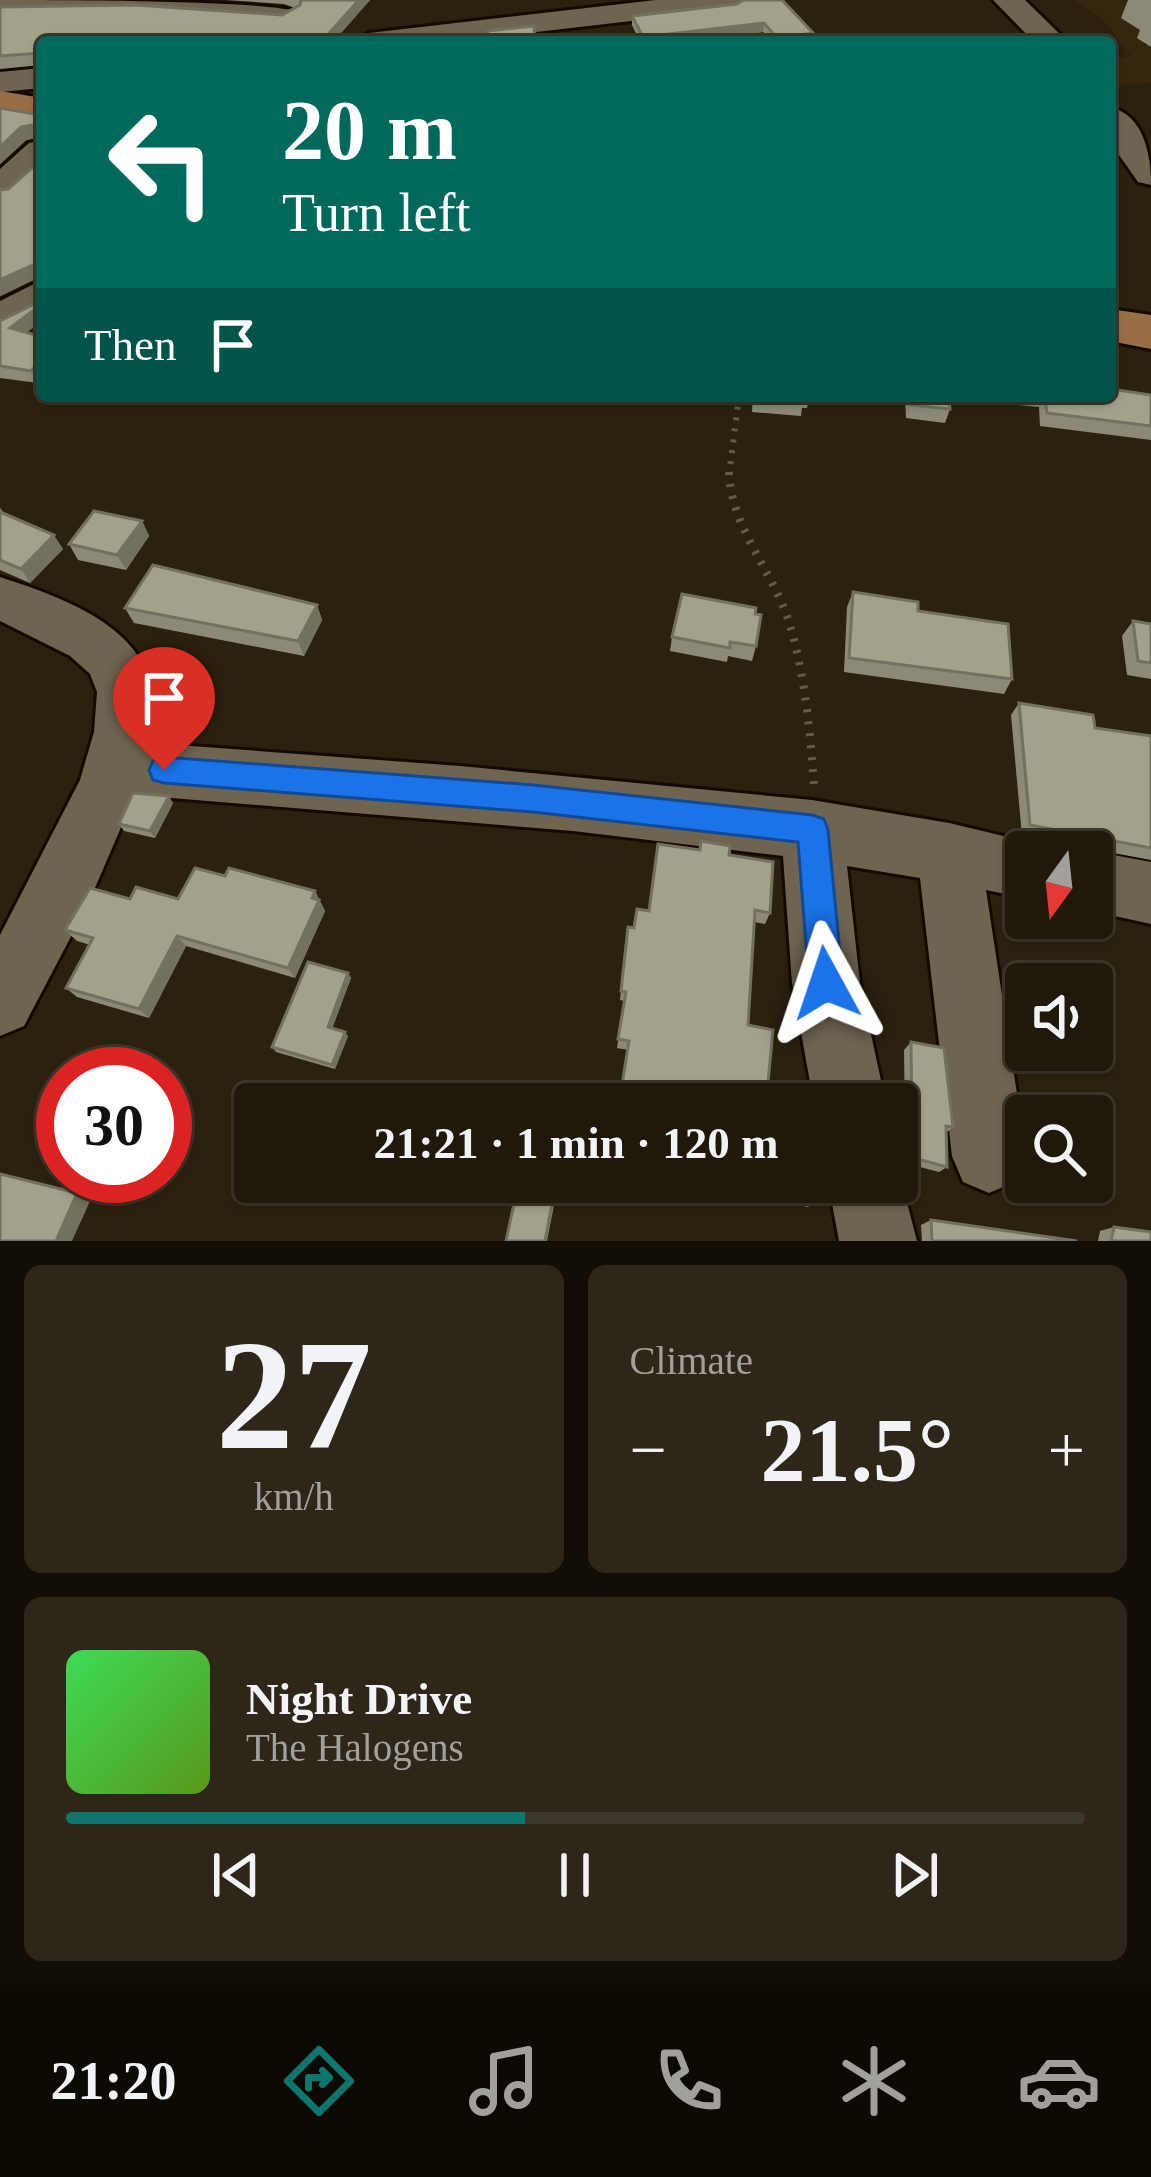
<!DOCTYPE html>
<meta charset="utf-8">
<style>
body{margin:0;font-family:"Times New Roman",serif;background:#2d2619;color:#f1f3f6;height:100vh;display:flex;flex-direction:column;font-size:45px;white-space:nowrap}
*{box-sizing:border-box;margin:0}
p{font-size:39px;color:#a2a09d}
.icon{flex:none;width:66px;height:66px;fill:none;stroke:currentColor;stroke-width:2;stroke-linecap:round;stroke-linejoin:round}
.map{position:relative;height:1241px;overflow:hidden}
.details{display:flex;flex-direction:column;gap:24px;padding:24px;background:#120e06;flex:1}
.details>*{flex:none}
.top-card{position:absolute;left:36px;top:36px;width:1080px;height:366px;border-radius:12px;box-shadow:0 3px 9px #0004,0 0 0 3px #3d382c;background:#00695c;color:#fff;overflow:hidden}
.needle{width:78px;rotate:195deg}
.tools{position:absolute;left:1005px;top:831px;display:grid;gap:24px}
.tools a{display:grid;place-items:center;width:108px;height:108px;border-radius:12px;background:#20190b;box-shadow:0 3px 9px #0004,0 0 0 3px #3d382c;font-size:60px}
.speed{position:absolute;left:36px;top:1047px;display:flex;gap:24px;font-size:60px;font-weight:700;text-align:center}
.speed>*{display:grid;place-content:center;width:156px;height:156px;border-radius:50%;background:#20190b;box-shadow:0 3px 9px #0004,0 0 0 3px #3d382c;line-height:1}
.speed .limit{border:18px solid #d22;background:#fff;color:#111}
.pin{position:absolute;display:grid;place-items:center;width:102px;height:102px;color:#fff;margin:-123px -51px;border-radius:50% 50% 50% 0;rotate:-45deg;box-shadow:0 0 12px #0007}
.pin .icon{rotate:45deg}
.me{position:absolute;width:132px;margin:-66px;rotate:355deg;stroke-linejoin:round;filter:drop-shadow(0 0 9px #0008)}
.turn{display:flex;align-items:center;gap:42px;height:252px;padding:0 48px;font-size:54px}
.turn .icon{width:156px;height:156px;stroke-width:2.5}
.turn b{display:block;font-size:84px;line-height:102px}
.then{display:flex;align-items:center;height:114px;padding:0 48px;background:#0003;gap:24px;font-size:45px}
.big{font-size:90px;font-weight:700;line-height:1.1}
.details .widget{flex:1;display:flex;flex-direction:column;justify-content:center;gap:18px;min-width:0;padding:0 42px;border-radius:18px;background:#2d2619}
.details .dial{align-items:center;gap:0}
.dial b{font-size:156px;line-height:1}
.song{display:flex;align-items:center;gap:36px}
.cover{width:144px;height:144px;border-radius:18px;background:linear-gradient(135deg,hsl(130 70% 55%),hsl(90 70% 35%))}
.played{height:12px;border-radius:6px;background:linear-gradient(90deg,#0f766e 45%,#3d382c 45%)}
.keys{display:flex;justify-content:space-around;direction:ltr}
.heat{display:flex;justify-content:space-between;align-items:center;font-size:66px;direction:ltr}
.details .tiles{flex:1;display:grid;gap:24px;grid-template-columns:1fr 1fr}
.widget:last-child{grid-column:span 2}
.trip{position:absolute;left:234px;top:1083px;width:684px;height:120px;border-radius:12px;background:#20190b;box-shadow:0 3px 9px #0004,0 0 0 3px #3d382c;font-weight:700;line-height:120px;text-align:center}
.dock{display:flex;height:192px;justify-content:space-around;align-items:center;background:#0d0a04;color:#a2a09d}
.dock .icon{width:84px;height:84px}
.dock .selected{color:#0f766e}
.dock b{font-size:54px;color:#f1f3f6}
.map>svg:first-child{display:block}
</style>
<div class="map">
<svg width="1151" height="1241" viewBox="0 0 1151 1241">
<rect width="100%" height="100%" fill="#2b210f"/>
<path fill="#34270e" d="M 1075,0 L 1151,0 L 1151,83 L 1110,85 L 1110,59 L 1131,56 L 1103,19 Z"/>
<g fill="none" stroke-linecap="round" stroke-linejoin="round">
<defs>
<g id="minor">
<path d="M 0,0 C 44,0 281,0 300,13 L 285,22 L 139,12 L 7,15 L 0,13 Z"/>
<path d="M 656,0 L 750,0 L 735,9 L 450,42 L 353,42 L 369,33 Z"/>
<path d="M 993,0 L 1025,0 L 1068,42 L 1034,42 Z"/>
<path d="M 42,68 L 42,88 L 0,92 L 0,72 Z"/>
<path d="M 1110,107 C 1144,115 1151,155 1151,185 L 1138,182 L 1110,142 Z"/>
<path d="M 42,140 L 42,170 L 13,197 L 0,200 L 0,169 L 29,143 Z"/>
<path d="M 42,280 L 42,311 L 0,332 L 0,301 Z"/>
<path d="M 0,577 C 80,603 176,639 150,743 L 460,766 L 812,800 L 949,823 L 1049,847 L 1051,852 L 1026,852 L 1026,898 L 986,890 L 1026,1153 L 1015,1182 L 989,1193 L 963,1182 L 952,1156 L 920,878 L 847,866 L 860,983 L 886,1104 L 814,1104 L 792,983 L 783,856 L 573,831 L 135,795 L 88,904 L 24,1026 L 0,1036 L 0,935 L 80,780 L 94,732 L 97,692 L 90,674 L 70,656 L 0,621 Z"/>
<path d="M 1092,851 L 1151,862 L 1151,924 L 1092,911 L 1092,852 L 1088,852 Z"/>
<path d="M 897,1165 L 917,1241 L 839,1241 L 828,1182 L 897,1182 Z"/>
</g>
<g id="major">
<path d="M 0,91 L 42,98 L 42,124 L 0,115 Z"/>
<path d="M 1110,309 L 1151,315 L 1151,349 L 1110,341 Z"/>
</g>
</defs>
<use href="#minor" stroke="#140b00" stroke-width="6"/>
<use href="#major" stroke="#140b00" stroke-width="6"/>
<path stroke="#635a4a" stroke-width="6" stroke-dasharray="3 8" stroke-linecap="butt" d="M 729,475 L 739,396"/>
<path stroke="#635a4a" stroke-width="8" stroke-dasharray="3 9" stroke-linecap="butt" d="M 729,472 C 731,527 771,569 788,619 C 805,673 810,730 814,786"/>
<use href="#minor" fill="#6f6450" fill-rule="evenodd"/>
<use href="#major" fill="#986e45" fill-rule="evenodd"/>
</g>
<g fill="#8c8a76">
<path d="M 226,0 L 370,0 L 333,42 L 42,42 L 42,321 L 27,332 L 42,337 L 42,379 L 38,383 L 0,378 L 0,321 L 38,302 L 37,278 L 0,296 L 0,190 L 8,189 L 40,161 L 40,137 L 26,140 L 0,164 L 0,108 L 40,115 L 40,93 L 34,81 L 42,76 L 41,65 L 0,69 L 0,7 L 135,5 L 282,15 L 295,8 L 284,4 Z"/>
<path d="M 1128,0 L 1151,0 L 1151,47 L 1137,38 L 1140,30 L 1121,18 Z"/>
<path d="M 737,4 L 811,42 L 770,42 L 763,32 L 682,42 L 640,42 L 632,25 L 632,16 Z"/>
<path d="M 1151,395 L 1151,440 L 1040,426 L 1039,407 L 949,398 L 950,409 L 945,423 L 906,418 L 905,396 Z"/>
<path d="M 753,396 L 810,396 L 807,408 L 802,408 L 801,416 L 752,412 Z"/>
<path d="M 0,508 L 4,514 L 63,549 L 30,583 L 0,570 Z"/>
<path d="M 142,521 L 149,536 L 126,570 L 78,560 L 69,544 Z"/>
<path d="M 853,592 L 1012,679 L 1004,694 L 844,672 L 847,607 Z"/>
<path d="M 317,605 L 322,620 L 304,656 L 134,623 L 125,608 Z"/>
<path d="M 755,614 L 756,646 L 752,661 L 728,656 L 727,662 L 670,651 L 672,637 Z"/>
<path d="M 1133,621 L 1151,624 L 1151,679 L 1127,675 L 1122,636 Z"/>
<path d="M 1019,703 L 1095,728 L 1151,736 L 1151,860 L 1022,836 L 1011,715 Z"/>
<path d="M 173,803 L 155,838 L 124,831 L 119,824 Z"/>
<path d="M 729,855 L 770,913 L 765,924 L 754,922 L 628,1050 L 617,1048 L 625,1001 L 620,1000 L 628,927 L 634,928 L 649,911 Z"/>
<path d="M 225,876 L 315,891 L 325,911 L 295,978 L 186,946 L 149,1018 L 77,997 L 66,988 L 90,945 L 77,941 L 65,930 L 130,899 L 178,899 Z"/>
<path d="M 348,973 L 351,978 L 332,1028 L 348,1036 L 335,1069 L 276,1052 L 272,1047 Z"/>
<path d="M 911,1042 L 953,1127 L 947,1132 L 947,1167 L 939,1172 L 897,1161 L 897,1130 L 905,1124 L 904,1050 Z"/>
<path d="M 475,1182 L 597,1182 L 595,1197 L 563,1192 L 561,1206 L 554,1205 L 547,1241 L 506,1241 L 516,1190 Z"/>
<path d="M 674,1182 L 815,1182 L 814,1201 L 808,1207 L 732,1192 L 732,1198 L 728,1203 L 689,1196 L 690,1185 Z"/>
<path d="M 931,1220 L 1077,1241 L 922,1241 L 921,1225 Z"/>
<path d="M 1114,1227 L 1151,1241 L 1098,1241 L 1100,1231 Z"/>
</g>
<g fill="#727160">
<path d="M 359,0 L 370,0 L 333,42 L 321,42 Z"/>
<path d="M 764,23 L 763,32 L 682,42 L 643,42 L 643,37 Z"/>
<path d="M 813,33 L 811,42 L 776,42 L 777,38 Z"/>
<path d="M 40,124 L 42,137 L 26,140 L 0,164 L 0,147 L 21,127 Z"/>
<path d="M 37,263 L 42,276 L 0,296 L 0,280 Z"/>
<path d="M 42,304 L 42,321 L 16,340 L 10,328 Z"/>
<path d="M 42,359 L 42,379 L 38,383 L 31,371 Z"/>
<path d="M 142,521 L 149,536 L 126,570 L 117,555 Z"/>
<path d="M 54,535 L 63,549 L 30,583 L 21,569 Z"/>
<path d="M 317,605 L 322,620 L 304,656 L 298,641 Z"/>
<path d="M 169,796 L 173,803 L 155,838 L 150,831 Z"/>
<path d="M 315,891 L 325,911 L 295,978 L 288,968 Z"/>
<path d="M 177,936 L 186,946 L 149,1018 L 139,1009 Z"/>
<path d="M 348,973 L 351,978 L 331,1032 L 328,1027 Z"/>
<path d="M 345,1032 L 348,1036 L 335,1069 L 332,1065 Z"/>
<path d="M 77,1193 L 91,1199 L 72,1241 L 56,1241 Z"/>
</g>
<g fill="#a3a189" stroke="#727160" stroke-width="3">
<path d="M 301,0 L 359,0 L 321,42 L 42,42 L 42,304 L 10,328 L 42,337 L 42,359 L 31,371 L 0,366 L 0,321 L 38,302 L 37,263 L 0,280 L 0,190 L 8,189 L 40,161 L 40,124 L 21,127 L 0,147 L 0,108 L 40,115 L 41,83 L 34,81 L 42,76 L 40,53 L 0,56 L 0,7 L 135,5 L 282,15 L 300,5 Z"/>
<path d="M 743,0 L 782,0 L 813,33 L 777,38 L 764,23 L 643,37 L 632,16 L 737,4 Z"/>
<path d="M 534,26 L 535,42 L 488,42 L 488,31 Z"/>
<path d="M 1110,389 L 1151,395 L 1151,426 L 1047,413 L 1045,396 L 1110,396 Z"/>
<path d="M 910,396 L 949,396 L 950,409 L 910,405 Z"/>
<path d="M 94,511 L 142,521 L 117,555 L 69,544 Z"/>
<path d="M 0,512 L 54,535 L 21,569 L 0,560 Z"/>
<path d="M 153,565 L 317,605 L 298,641 L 125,608 Z"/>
<path d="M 853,592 L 918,602 L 918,611 L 1008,624 L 1012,679 L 849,658 Z"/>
<path d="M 682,594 L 756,608 L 755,614 L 761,615 L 756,646 L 730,642 L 730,648 L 672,637 Z"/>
<path d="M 1133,621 L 1151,624 L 1151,663 L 1138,661 Z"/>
<path d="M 1019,703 L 1093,715 L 1095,728 L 1151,736 L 1151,848 L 1030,825 Z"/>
<path d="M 133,793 L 169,796 L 150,831 L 119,824 Z"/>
<path d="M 701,841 L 730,846 L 729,855 L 773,862 L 770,913 L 755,910 L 748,1025 L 773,1030 L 766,1104 L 619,1104 L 629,1041 L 618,1039 L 626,992 L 621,991 L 628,927 L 634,928 L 637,909 L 649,911 L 658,844 L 700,850 Z"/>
<path d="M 195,868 L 225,876 L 229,868 L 315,891 L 312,898 L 319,900 L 288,968 L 177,936 L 139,1009 L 66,988 L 93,938 L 65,930 L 90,888 L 130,899 L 136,887 L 178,899 Z"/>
<path d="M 308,962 L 348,973 L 328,1027 L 345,1032 L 332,1065 L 272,1047 Z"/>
<path d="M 911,1042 L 944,1048 L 953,1127 L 946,1126 L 947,1167 L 903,1155 L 903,1124 L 912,1126 Z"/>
<path d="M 0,1174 L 77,1193 L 56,1241 L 0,1241 Z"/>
<path d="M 504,1182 L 596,1182 L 595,1192 L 562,1186 L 560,1201 L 553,1199 L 545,1241 L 506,1241 L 518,1185 Z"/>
<path d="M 693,1182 L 815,1182 L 814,1201 L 732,1185 L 732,1198 L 692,1191 Z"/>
<path d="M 931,1220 L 1077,1241 L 932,1241 Z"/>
<path d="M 1114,1227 L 1151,1232 L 1151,1241 L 1111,1241 Z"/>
</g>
<path fill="#1a73e8" stroke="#114b97" stroke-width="3" d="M 164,757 L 533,785 L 812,815 L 824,819 L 828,830 L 843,983 L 838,996 L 826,1001 L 814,996 L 809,983 L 798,842 L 533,812 L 164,783 L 153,780 L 149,770 L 153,761 Z"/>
</svg>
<div class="tools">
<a><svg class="needle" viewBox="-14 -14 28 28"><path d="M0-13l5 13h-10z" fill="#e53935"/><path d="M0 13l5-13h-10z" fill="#a2a09d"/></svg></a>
<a><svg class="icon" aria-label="sound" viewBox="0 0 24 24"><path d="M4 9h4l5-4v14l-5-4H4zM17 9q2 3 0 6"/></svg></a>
<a><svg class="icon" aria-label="search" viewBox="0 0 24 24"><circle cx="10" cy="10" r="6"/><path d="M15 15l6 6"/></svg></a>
</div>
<div class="speed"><div class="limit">30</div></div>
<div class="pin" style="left:164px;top:770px;background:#d93025"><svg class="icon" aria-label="arrive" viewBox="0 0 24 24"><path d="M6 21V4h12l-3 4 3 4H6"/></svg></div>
<svg class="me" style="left:826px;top:983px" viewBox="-20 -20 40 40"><path d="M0-17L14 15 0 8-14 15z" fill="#1a73e8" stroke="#fff" stroke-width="4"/></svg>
<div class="trip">21:21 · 1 min · 120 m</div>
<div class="top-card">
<div class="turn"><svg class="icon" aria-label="left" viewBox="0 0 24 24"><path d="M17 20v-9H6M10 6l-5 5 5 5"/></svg><div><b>20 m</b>Turn left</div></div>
<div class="then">Then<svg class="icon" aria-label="arrive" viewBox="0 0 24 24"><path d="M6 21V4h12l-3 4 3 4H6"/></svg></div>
</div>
</div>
<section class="details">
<div class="tiles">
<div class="widget dial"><b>27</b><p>km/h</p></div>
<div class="widget"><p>Climate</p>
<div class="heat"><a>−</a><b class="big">21.5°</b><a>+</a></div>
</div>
<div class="widget">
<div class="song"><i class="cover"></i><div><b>Night Drive</b><p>The Halogens</p></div></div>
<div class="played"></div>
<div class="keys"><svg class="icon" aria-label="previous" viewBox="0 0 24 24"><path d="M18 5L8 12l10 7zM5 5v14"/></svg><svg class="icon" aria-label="pause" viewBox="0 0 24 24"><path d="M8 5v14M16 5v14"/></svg><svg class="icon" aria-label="next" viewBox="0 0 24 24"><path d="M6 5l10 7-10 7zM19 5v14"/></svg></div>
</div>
</div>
</section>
<nav class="dock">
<b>21:20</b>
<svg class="icon selected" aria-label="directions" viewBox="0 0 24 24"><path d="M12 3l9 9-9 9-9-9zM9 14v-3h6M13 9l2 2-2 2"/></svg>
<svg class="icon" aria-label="music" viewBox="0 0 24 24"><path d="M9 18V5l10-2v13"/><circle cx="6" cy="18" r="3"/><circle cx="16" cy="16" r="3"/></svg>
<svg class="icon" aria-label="phone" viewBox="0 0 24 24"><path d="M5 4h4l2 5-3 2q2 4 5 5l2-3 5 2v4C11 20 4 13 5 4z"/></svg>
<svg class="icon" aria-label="climate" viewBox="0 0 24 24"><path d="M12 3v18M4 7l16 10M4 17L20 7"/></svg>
<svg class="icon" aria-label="car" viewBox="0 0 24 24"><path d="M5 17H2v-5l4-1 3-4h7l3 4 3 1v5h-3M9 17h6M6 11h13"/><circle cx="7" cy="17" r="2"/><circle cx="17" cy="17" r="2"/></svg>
</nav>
